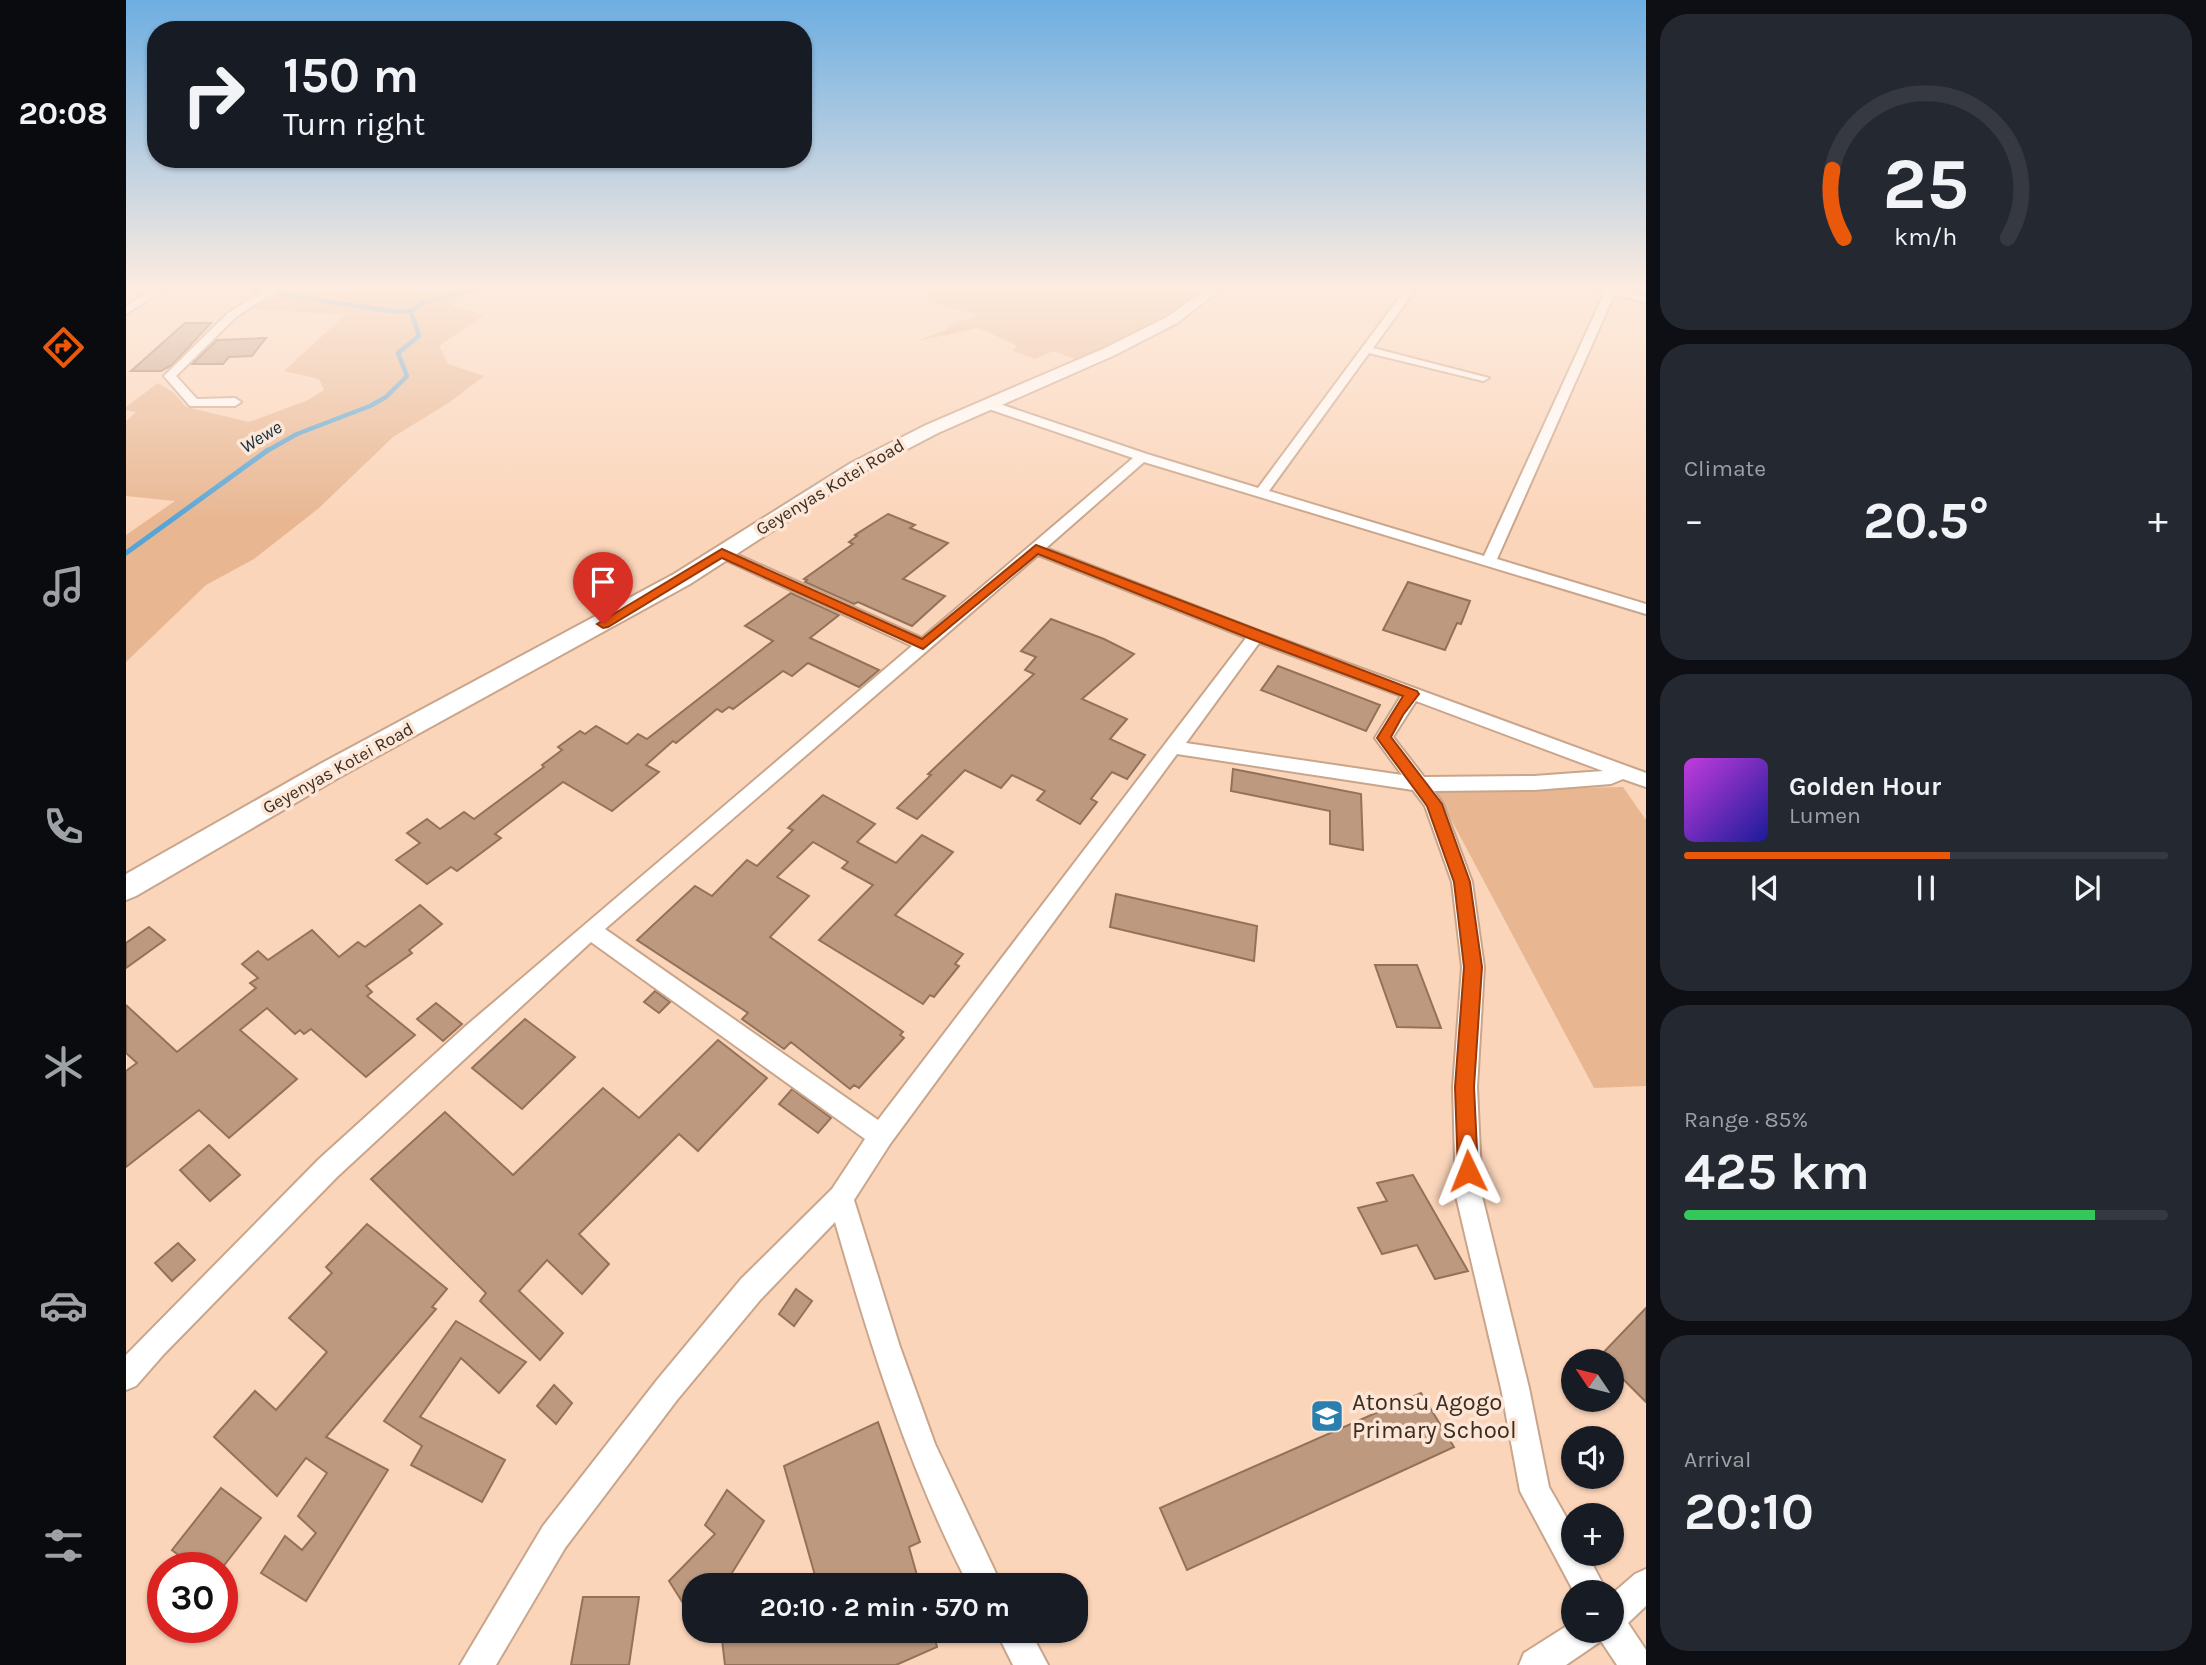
<!DOCTYPE html>
<meta charset="utf-8">
<style>
body{margin:0;font-family:Karla,sans-serif;background:#242831;color:#f1f3f6;height:100vh;display:flex;flex-direction:column;font-size:26px;white-space:nowrap}
*{box-sizing:border-box;margin:0}
p{font-size:23px;color:#9ea1a6}
.icon{flex:none;width:38px;height:38px;fill:none;stroke:currentColor;stroke-width:2;stroke-linecap:round;stroke-linejoin:round}
.map{position:relative;flex:1;overflow:hidden}
.drawer{display:flex;flex-direction:column;gap:14px;padding:14px;background:#0d0f14;width:560px}
.drawer>*{flex:none}
.banner{position:absolute;left:21px;top:21px;width:665px;height:147px;border-radius:28px;box-shadow:0 2px 5px #0004;background:#171b24;color:#f1f3f6;overflow:hidden}
.needle{width:46px;rotate:305deg}
.tools{position:absolute;left:1435px;top:1349px;display:grid;gap:14px}
.tools a{display:grid;place-items:center;width:63px;height:63px;border-radius:50%;background:#171b24;box-shadow:0 2px 5px #0004;font-size:35px}
.speed{position:absolute;left:21px;top:1552px;display:flex;gap:14px;font-size:35px;font-weight:700;text-align:center}
.speed>*{display:grid;place-content:center;width:91px;height:91px;border-radius:50%;background:#171b24;box-shadow:0 2px 5px #0004;line-height:1}
.speed .limit{border:10px solid #d22;background:#fff;color:#111}
.pin{position:absolute;display:grid;place-items:center;width:60px;height:60px;color:#fff;margin:-72px -30px;border-radius:50% 50% 50% 0;rotate:-45deg;box-shadow:0 0 7px #0007}
.pin .icon{rotate:45deg}
.me{position:absolute;width:77px;margin:-38px;rotate:358deg;stroke-linejoin:round;filter:drop-shadow(0 0 5px #0008)}
.turn{display:flex;align-items:center;gap:24px;height:147px;padding:0 21px;font-size:32px}
.turn .icon{width:91px;height:91px;stroke-width:2.5}
.turn b{display:block;font-size:49px;line-height:60px}
.big{font-size:52px;font-weight:700;line-height:1.1}
.drawer .card{flex:1;display:flex;flex-direction:column;justify-content:center;gap:10px;min-width:0;padding:0 24px;border-radius:28px;background:#242831}
.drawer .dial{align-items:center;gap:0}
.dial svg{height:182px;overflow:visible;fill:none;stroke:#363941;stroke-width:7;stroke-linecap:round;text-anchor:middle}
.dial text{fill:#f1f3f6;stroke:none}
.song{display:flex;align-items:center;gap:21px}
.cover{width:84px;height:84px;border-radius:10px;background:linear-gradient(135deg,hsl(290 70% 55%),hsl(240 70% 35%))}
.played{height:7px;border-radius:4px;background:linear-gradient(90deg,#ea580c 55%,#363941 55%)}
.keys{display:flex;justify-content:space-around;direction:ltr}
.heat{display:flex;justify-content:space-between;align-items:center;font-size:38px;direction:ltr}
.charge{height:10px;border-radius:5px;background:linear-gradient(90deg,#34c759 85%,#363941 0)}
.trip{position:absolute;left:556px;top:1573px;width:406px;height:70px;border-radius:28px;background:#171b24;box-shadow:0 2px 5px #0004;font-weight:700;line-height:70px;text-align:center}
main{display:flex;flex:1;min-height:0}
.tabs{display:flex;flex-direction:column;width:126px;justify-content:space-around;align-items:center;background:#090b0e;color:#9ea1a6}
.tabs .icon{width:49px;height:49px}
.tabs .active{color:#ea580c}
.tabs b{font-size:32px;color:#f1f3f6}
.map>svg:first-child{display:block}
</style>
<main>
<nav class="tabs">
<b>20:08</b>
<svg class="icon active" aria-label="directions" viewBox="0 0 24 24"><path d="M12 3l9 9-9 9-9-9zM9 14v-3h6M13 9l2 2-2 2"/></svg>
<svg class="icon" aria-label="music" viewBox="0 0 24 24"><path d="M9 18V5l10-2v13"/><circle cx="6" cy="18" r="3"/><circle cx="16" cy="16" r="3"/></svg>
<svg class="icon" aria-label="phone" viewBox="0 0 24 24"><path d="M5 4h4l2 5-3 2q2 4 5 5l2-3 5 2v4C11 20 4 13 5 4z"/></svg>
<svg class="icon" aria-label="climate" viewBox="0 0 24 24"><path d="M12 3v18M4 7l16 10M4 17L20 7"/></svg>
<svg class="icon" aria-label="car" viewBox="0 0 24 24"><path d="M5 17H2v-5l4-1 3-4h7l3 4 3 1v5h-3M9 17h6M6 11h13"/><circle cx="7" cy="17" r="2"/><circle cx="17" cy="17" r="2"/></svg>
<svg class="icon" aria-label="filters" viewBox="0 0 24 24"><path d="M4 7h16M4 17h16"/><circle cx="9" cy="7" r="2"/><circle cx="15" cy="17" r="2"/></svg>
</nav>
<div class="map">
<svg width="1520" height="1665" viewBox="0 0 1520 1665">
<rect width="100%" height="100%" fill="#fbd5ba"/>
<g fill="#e8b691">
<path d="M 155,290 L 353,290 L 324,305 L 358,315 L 313,346 L 322,364 L 358,376 L 324,402 L 267,437 L 193,508 L 128,559 L 80,585 L 0,662 L 0,535 L 49,501 L 0,496 L 0,421 L 10,412 L 0,410 L 0,407 L 32,383 L 48,393 L 60,407 L 123,422 L 180,401 L 198,390 L 193,379 L 158,371 L 219,315 L 124,309 Z"/>
<path d="M 808,290 L 990,290 C 1009,298 1022,292 1041,291 C 1054,289 1067,290 1081,290 L 1035,322 L 954,361 L 927,351 L 909,359 L 887,351 L 891,346 L 853,328 L 791,341 L 820,330 L 824,325 L 852,316 L 799,299 Z"/>
<path d="M 1497,787 L 1520,820 L 1520,1086 L 1468,1088 L 1310,791 Z"/>
</g>
<g fill="none" stroke-linecap="round" stroke-linejoin="round">
<g stroke="#56a5d6" stroke-width="4.5">
<path d="M 128,290 L 140,292"/>
<path d="M 148,293 L 264,311 L 285,311"/>
<path d="M 139,452 L 171,434 L 244,406 L 260,397 L 281,376 L 272,353 L 293,336 L 285,311 L 296,303 L 346,290"/>
</g>
<path stroke="#56a5d6" stroke-width="5" d="M 0,553 L 142,450"/>
</g>
<g fill="#bd997f" stroke="#947259" stroke-width="2">
<path d="M 59,323 L 85,323 L 46,365 L 35,371 L 5,371 Z"/>
<path d="M 140,338 L 126,356 L 103,357 L 97,364 L 66,364 L 91,340 Z"/>
<path d="M 762,514 L 789,525 L 784,528 L 822,543 L 777,579 L 819,596 L 786,626 L 732,602 L 728,604 L 679,582 L 681,580 L 678,579 L 727,544 L 723,542 L 731,536 L 729,535 Z"/>
<path d="M 1282,582 L 1344,601 L 1335,624 L 1331,623 L 1319,650 L 1257,630 Z"/>
<path d="M 665,593 L 713,615 L 684,638 L 753,670 L 733,687 L 682,663 L 666,676 L 657,671 L 607,709 L 603,707 L 596,712 L 591,709 L 550,743 L 547,741 L 520,765 L 533,772 L 486,811 L 437,782 L 369,834 L 375,838 L 331,871 L 325,867 L 301,884 L 270,860 L 294,843 L 281,833 L 301,819 L 314,829 L 338,812 L 348,819 L 418,767 L 416,765 L 436,750 L 432,747 L 454,731 L 459,734 L 470,726 L 501,744 L 512,734 L 521,739 L 647,641 L 619,626 Z"/>
<path d="M 925,619 L 978,639 L 1008,654 L 956,699 L 1001,719 L 984,739 L 1019,755 L 1001,779 L 986,772 L 965,799 L 971,802 L 954,824 L 911,800 L 919,791 L 886,775 L 875,788 L 839,770 L 791,819 L 771,808 L 805,775 L 802,774 L 908,674 L 899,670 L 910,657 L 895,651 Z"/>
<path d="M 1152,666 L 1254,705 L 1240,731 L 1135,690 Z"/>
<path d="M 1107,769 L 1235,794 L 1237,850 L 1204,844 L 1204,811 L 1105,791 Z"/>
<path d="M 697,795 L 749,824 L 731,842 L 770,863 L 796,835 L 827,852 L 769,915 L 837,954 L 829,964 L 833,966 L 808,997 L 804,995 L 797,1004 L 693,940 L 747,885 L 716,868 L 722,862 L 687,842 L 651,877 L 683,896 L 644,937 L 777,1032 L 774,1035 L 778,1038 L 733,1088 L 728,1085 L 724,1089 L 665,1042 L 658,1049 L 616,1019 L 622,1013 L 511,940 L 569,886 L 586,896 L 621,860 L 631,866 L 667,830 L 662,828 Z"/>
<path d="M 990,894 L 1131,926 L 1128,961 L 984,927 Z"/>
<path d="M 294,905 L 316,924 L 283,950 L 286,953 L 240,986 L 246,992 L 241,996 L 289,1035 L 240,1077 L 185,1029 L 178,1034 L 174,1030 L 169,1034 L 141,1008 L 114,1030 L 171,1079 L 103,1138 L 73,1110 L 0,1167 L 0,1071 L 11,1063 L 0,1053 L 0,1005 L 51,1052 L 130,988 L 124,983 L 132,978 L 116,964 L 132,951 L 142,960 L 186,930 L 213,957 L 232,942 L 239,947 Z"/>
<path d="M 23,927 L 39,940 L 0,968 L 0,943 Z"/>
<path d="M 1249,965 L 1291,965 L 1315,1028 L 1271,1027 Z"/>
<path d="M 529,991 L 544,1002 L 533,1013 L 518,1002 Z"/>
<path d="M 310,1003 L 336,1024 L 317,1041 L 291,1019 Z"/>
<path d="M 399,1019 L 449,1057 L 396,1109 L 346,1068 Z"/>
<path d="M 592,1040 L 641,1078 L 572,1151 L 553,1134 L 453,1234 L 483,1264 L 456,1294 L 421,1260 L 393,1291 L 437,1333 L 414,1360 L 354,1301 L 360,1293 L 245,1179 L 319,1112 L 387,1175 L 477,1088 L 513,1118 Z"/>
<path d="M 666,1089 L 705,1118 L 692,1133 L 653,1104 Z"/>
<path d="M 83,1145 L 114,1175 L 84,1201 L 54,1170 Z"/>
<path d="M 1287,1175 L 1342,1271 L 1309,1279 L 1291,1245 L 1256,1254 L 1232,1208 L 1261,1201 L 1251,1183 Z"/>
<path d="M 241,1224 L 321,1289 L 306,1307 L 310,1309 L 200,1437 L 262,1470 L 180,1601 L 135,1573 L 159,1536 L 176,1550 L 190,1533 L 172,1516 L 201,1473 L 180,1458 L 151,1496 L 88,1437 L 129,1391 L 150,1410 L 201,1352 L 163,1318 L 206,1273 L 200,1267 Z"/>
<path d="M 52,1243 L 69,1260 L 46,1281 L 29,1263 Z"/>
<path d="M 670,1289 L 686,1301 L 668,1326 L 653,1314 Z"/>
<path d="M 1520,1308 L 1520,1402 L 1486,1368 L 1486,1362 L 1479,1362 L 1474,1356 Z"/>
<path d="M 330,1321 L 400,1362 L 373,1393 L 335,1358 L 294,1417 L 379,1460 L 356,1502 L 285,1465 L 296,1446 L 258,1421 Z"/>
<path d="M 428,1385 L 446,1403 L 430,1424 L 411,1406 Z"/>
<path d="M 1295,1393 L 1328,1447 L 1061,1570 L 1034,1508 Z"/>
<path d="M 752,1422 L 794,1542 L 783,1547 L 794,1586 L 692,1586 L 658,1466 Z"/>
<path d="M 95,1488 L 135,1518 L 96,1568 L 69,1568 L 46,1550 Z"/>
<path d="M 601,1490 L 638,1521 L 606,1573 L 594,1586 L 569,1586 L 569,1622 L 543,1581 L 589,1534 L 579,1525 Z"/>
<path d="M 457,1597 L 513,1597 L 503,1665 L 445,1665 Z"/>
<path d="M 595,1631 L 807,1631 L 811,1647 L 770,1665 L 599,1665 Z"/>
</g>
<g fill="none" stroke-linecap="round" stroke-linejoin="round">
<defs>
<g id="street">
<path d="M 26,290 L 37,290 L 0,314 L 0,306 Z"/>
<path d="M 139,290 L 151,290 L 110,317 L 50,376 L 71,399 L 109,398 L 115,402 L 109,406 L 64,406 L 38,376 L 102,313 Z"/>
<path d="M 1279,290 L 1289,290 L 1247,348 L 1363,378 L 1357,381 L 1243,353 L 1143,491 L 1358,556 L 1478,294 L 1471,290 L 1490,290 L 1520,296 L 1520,302 L 1488,295 L 1371,559 L 1520,604 L 1520,614 L 1018,462 L 920,548 L 1136,632 L 1520,773 L 1520,787 L 1497,779 L 1485,784 L 1408,790 L 1308,791 L 1317,804 L 1346,882 L 1358,967 L 1351,1087 L 1356,1196 L 1403,1388 L 1423,1487 L 1447,1529 L 1447,1554 L 1461,1554 L 1481,1592 L 1448,1592 L 1394,1491 L 1375,1388 L 1330,1196 L 1327,1087 L 1336,967 L 1326,882 L 1299,806 L 1287,790 L 1051,754 L 764,1144 L 728,1200 L 774,1347 L 809,1444 L 876,1586 L 843,1586 C 783,1470 745,1347 709,1222 L 635,1299 L 551,1400 L 439,1548 L 370,1665 L 334,1665 L 417,1526 L 531,1380 L 615,1279 L 706,1189 L 739,1139 L 465,942 L 211,1177 L 38,1354 L 10,1386 L 0,1390 L 0,1355 L 193,1159 L 341,1025 L 786,646 L 591,556 L 589,553 L 591,550 L 601,550 L 796,638 L 1007,458 L 857,407 L 857,401 L 865,401 L 1021,454 L 1132,488 ZM 912,555 L 1120,638 L 752,1120 L 479,929 ZM 1133,643 L 1275,696 L 1249,738 L 1276,775 L 1060,743 ZM 1290,701 L 1477,771 L 1408,776 L 1298,777 L 1267,737 Z"/>
<path d="M 1520,1569 L 1520,1606 L 1502,1623 L 1520,1650 L 1520,1665 L 1491,1665 L 1475,1641 L 1440,1665 L 1393,1665 L 1398,1653 L 1447,1622 L 1447,1631 L 1486,1631 L 1486,1594 L 1509,1574 Z"/>
<path d="M 870,1631 L 904,1631 L 922,1665 L 887,1665 Z"/>
</g>
<path id="secondary" d="M 1078,290 L 1094,290 L 1051,323 L 989,355 L 812,433 L 739,471 L 564,584 L 212,778 L 10,896 L 0,900 L 0,874 L 194,764 L 548,574 L 725,463 L 800,425 L 977,349 L 1041,317 Z"/>
</defs>
<use href="#street" stroke="#c9a58b" stroke-width="4"/>
<use href="#secondary" stroke="#c9a58b" stroke-width="4"/>
<use href="#street" fill="#fff" fill-rule="evenodd"/>
<use href="#secondary" fill="#fff" fill-rule="evenodd"/>
</g>
<linearGradient id="sky" x2="0" y2="1"><stop stop-color="#6daee1"/><stop offset="0.55" stop-color="#fdece0"/><stop offset="1" stop-color="#fdece0" stop-opacity="0"/></linearGradient>
<rect width="1520" height="523" fill="url(#sky)"/>
<path fill="#ea580c" stroke="#983908" stroke-width="2" d="M 910,545 L 1291,691 L 1293,694 L 1277,715 L 1265,737 L 1316,804 L 1344,882 L 1356,967 L 1348,1087 L 1352,1171 L 1349,1178 L 1342,1181 L 1335,1178 L 1332,1171 L 1329,1087 L 1338,967 L 1328,882 L 1301,806 L 1251,738 L 1277,696 L 1125,639 L 912,554 L 797,649 L 596,558 L 482,627 L 477,628 L 471,624 L 596,549 L 796,639 Z"/>
<defs>
<symbol id="school-square" viewBox="-11 -11 22 22"><rect x="-9" y="-9" width="18" height="18" rx="4" fill="#2a7faf" stroke="#fde6d5"/><path d="M0-5L7-2L0 1L-7-2ZM-4 1L0 2.5L4 1V4Q0 6-4 4Z" fill="#fff"/></symbol>
</defs>
<g fill-rule="evenodd">
<use href="#school-square" x="1182" y="1397" width="38" height="38"/>
</g>
<g text-anchor="middle" dominant-baseline="central" stroke-width="7" stroke-linejoin="round" paint-order="stroke">
<g font-size="18" fill="#3b2d22" stroke="#fde6d5">
<text transform="translate(704 487) rotate(-31)">Geyenyas Kotei Road</text>
<text transform="translate(212 768) rotate(-29)">Geyenyas Kotei Road</text>
</g>
<g font-size="19" font-style="italic" fill="#0d3045" stroke="#fde6d5">
<text transform="translate(135 437) rotate(-31)">Wewe</text>
</g>
<g font-size="24" fill="#3b2d22" stroke="#fde6d5" text-anchor="start">
<text x="1226" y="1402">Atonsu Agogo<tspan x="1226" dy="28">Primary School</tspan></text>
</g>
</g>
</svg>
<div class="tools">
<a><svg class="needle" viewBox="-14 -14 28 28"><path d="M0-13l5 13h-10z" fill="#e53935"/><path d="M0 13l5-13h-10z" fill="#9ea1a6"/></svg></a>
<a><svg class="icon" aria-label="sound" viewBox="0 0 24 24"><path d="M4 9h4l5-4v14l-5-4H4zM17 9q2 3 0 6"/></svg></a>
<a>+</a>
<a>−</a>
</div>
<div class="speed"><div class="limit">30</div></div>
<div class="pin" style="left:477px;top:624px;background:#d93025"><svg class="icon" aria-label="arrive" viewBox="0 0 24 24"><path d="M6 21V4h12l-3 4 3 4H6"/></svg></div>
<svg class="me" style="left:1342px;top:1171px" viewBox="-20 -20 40 40"><path d="M0-17L14 15 0 8-14 15z" fill="#ea580c" stroke="#fff" stroke-width="4"/></svg>
<div class="trip">20:10 · 2 min · 570 m</div>
<div class="banner">
<div class="turn"><svg class="icon" aria-label="right" viewBox="0 0 24 24"><path d="M7 20v-9h11M14 6l5 5-5 5"/></svg><div><b>150 m</b>Turn right</div></div>
</div>
</div>
<section class="drawer">
<div class="card dial"><svg viewBox="0 0 100 80">
<path d="M14 69A42 42 0 1 1 86 69"/>
<path d="M14 69A42 42 0 0 1 9 39" stroke="#ea580c"/>
<text x="50" y="56" font-size="32" font-weight="700">25</text>
<text x="50" y="72" font-size="11">km/h</text>
</svg></div>
<div class="card"><p>Climate</p>
<div class="heat"><a>−</a><b class="big">20.5°</b><a>+</a></div>
</div>
<div class="card">
<div class="song"><i class="cover"></i><div><b>Golden Hour</b><p>Lumen</p></div></div>
<div class="played"></div>
<div class="keys"><svg class="icon" aria-label="previous" viewBox="0 0 24 24"><path d="M18 5L8 12l10 7zM5 5v14"/></svg><svg class="icon" aria-label="pause" viewBox="0 0 24 24"><path d="M8 5v14M16 5v14"/></svg><svg class="icon" aria-label="next" viewBox="0 0 24 24"><path d="M6 5l10 7-10 7zM19 5v14"/></svg></div>
</div>
<div class="card"><p>Range · 85%</p><b class="big">425 km</b><div class="charge"></div></div>
<div class="card"><p>Arrival</p><b class="big">20:10</b></div>
</section>
</main>
